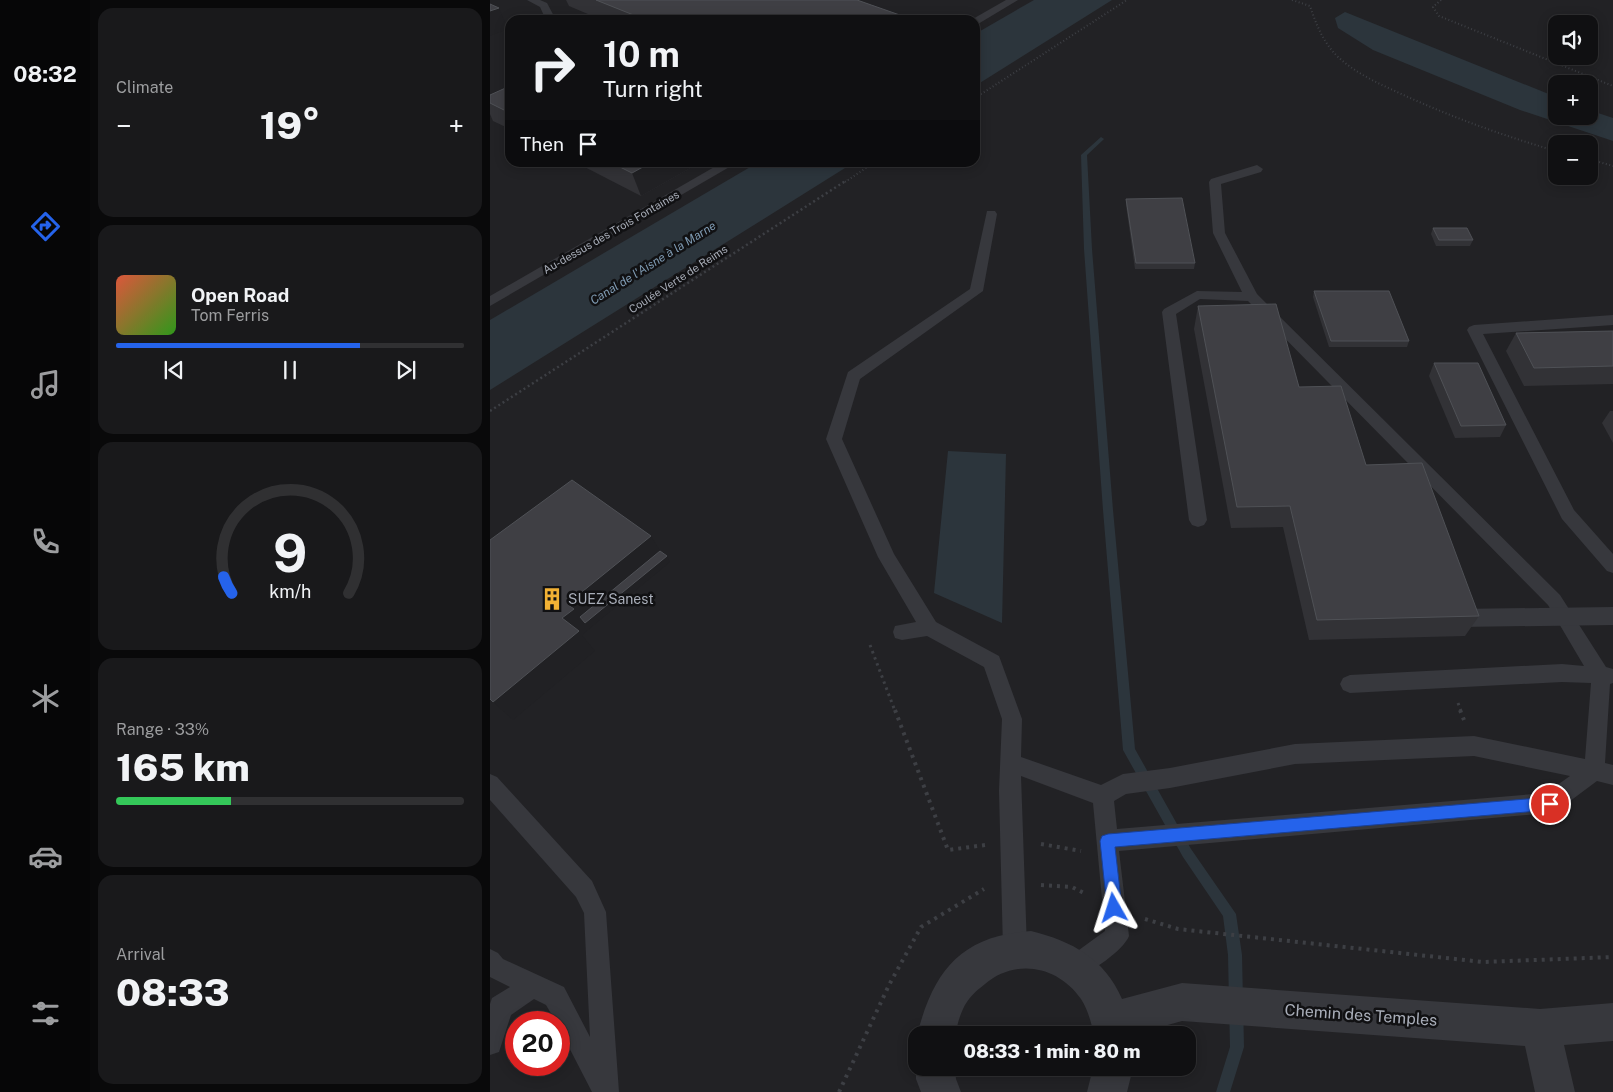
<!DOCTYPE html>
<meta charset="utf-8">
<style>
body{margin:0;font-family:"Public Sans",sans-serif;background:#19191b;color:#f1f3f6;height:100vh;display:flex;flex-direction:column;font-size:19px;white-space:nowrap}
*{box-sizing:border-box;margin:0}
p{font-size:16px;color:#9c9d9f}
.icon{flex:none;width:28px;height:28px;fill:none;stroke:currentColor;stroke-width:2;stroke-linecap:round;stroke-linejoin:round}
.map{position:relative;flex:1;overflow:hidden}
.side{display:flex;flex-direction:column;gap:8px;padding:8px;background:#09090a;width:400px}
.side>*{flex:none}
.banner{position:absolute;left:15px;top:15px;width:475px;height:152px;border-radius:15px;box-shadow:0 2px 12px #0003,0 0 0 1px #303032;background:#101012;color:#f1f3f6;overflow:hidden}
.tools{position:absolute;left:1058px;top:15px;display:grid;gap:10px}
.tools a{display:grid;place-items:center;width:50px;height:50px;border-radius:10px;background:#101012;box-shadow:0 2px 12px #0003,0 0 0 1px #303032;font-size:25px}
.speed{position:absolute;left:15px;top:1011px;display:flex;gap:10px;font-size:25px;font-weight:700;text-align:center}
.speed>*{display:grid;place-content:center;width:65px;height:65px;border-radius:50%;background:#101012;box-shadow:0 2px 12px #0003,0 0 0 1px #303032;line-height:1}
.speed .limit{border:8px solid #d22;background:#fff;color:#111}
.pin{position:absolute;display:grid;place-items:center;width:42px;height:42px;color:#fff;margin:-21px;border:2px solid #fff;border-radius:50%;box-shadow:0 1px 5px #0007}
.me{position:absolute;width:55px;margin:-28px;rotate:354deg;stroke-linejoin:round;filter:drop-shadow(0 0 4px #0008)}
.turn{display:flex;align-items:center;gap:18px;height:105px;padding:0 15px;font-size:22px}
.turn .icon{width:65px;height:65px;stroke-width:2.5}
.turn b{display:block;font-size:35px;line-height:42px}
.then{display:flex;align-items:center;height:48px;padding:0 15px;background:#0003;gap:10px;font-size:19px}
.big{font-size:38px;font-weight:800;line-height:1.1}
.side .widget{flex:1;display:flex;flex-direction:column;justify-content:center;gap:8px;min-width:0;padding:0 18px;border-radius:15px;background:#19191b}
.side .dial{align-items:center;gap:0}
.dial svg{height:130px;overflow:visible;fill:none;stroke:#303032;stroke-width:7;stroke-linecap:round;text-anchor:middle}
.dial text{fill:#f1f3f6;stroke:none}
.song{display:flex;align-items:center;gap:15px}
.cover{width:60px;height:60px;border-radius:8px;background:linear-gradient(135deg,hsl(10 70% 55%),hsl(110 70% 35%))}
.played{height:5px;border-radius:2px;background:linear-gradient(90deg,#2563eb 70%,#303032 70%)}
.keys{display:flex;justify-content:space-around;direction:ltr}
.heat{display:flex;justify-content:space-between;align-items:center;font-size:28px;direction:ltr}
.charge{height:8px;border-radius:4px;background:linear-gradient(90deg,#34c759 33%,#303032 0)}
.trip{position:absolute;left:418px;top:1026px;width:288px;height:50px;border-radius:15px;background:#101012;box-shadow:0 2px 12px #0003,0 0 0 1px #303032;font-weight:800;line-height:50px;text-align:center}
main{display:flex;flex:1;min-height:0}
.tab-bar{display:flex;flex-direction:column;width:90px;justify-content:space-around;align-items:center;background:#060607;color:#9c9d9f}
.tab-bar .icon{width:35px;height:35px}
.tab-bar .active{color:#2563eb}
.tab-bar b{font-size:22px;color:#f1f3f6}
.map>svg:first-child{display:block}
</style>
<main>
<nav class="tab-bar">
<b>08:32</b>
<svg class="icon active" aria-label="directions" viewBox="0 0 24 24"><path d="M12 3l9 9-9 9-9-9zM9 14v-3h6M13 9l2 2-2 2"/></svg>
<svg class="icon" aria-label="music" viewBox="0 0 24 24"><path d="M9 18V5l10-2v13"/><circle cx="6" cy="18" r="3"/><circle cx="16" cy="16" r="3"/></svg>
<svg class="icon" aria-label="phone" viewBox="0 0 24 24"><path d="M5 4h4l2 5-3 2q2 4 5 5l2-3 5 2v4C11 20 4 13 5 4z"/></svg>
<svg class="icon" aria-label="climate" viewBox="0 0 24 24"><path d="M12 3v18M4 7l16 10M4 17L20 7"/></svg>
<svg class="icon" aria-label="car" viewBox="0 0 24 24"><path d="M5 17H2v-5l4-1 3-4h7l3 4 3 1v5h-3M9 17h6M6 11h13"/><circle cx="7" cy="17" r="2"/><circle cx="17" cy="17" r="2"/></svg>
<svg class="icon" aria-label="filters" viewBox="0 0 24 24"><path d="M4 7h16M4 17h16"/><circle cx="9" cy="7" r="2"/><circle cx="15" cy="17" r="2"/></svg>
</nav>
<section class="side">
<div class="widget"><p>Climate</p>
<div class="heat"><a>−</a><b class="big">19°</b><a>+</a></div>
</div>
<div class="widget">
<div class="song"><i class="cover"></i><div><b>Open Road</b><p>Tom Ferris</p></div></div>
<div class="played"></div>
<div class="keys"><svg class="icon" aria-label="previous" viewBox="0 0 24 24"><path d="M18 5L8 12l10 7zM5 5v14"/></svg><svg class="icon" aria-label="pause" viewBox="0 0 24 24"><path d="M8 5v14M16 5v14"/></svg><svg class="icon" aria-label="next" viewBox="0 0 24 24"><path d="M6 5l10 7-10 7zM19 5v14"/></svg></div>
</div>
<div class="widget dial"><svg viewBox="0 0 100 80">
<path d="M14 69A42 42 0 1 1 86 69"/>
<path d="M14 69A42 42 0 0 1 9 59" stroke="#2563eb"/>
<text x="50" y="56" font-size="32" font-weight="700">9</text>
<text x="50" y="72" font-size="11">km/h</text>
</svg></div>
<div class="widget"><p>Range · 33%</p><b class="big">165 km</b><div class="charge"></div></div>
<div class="widget"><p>Arrival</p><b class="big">08:33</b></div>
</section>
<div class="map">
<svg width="1123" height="1092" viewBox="0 0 1123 1092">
<rect width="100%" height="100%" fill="#161618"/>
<path fill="#222225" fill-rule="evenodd" d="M 0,0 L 1123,0 L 1123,1092 L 0,1092 ZM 20,20 L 485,20 L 485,162 L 20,162 ZM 1066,24 L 1099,24 L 1099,56 L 1066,56 ZM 1066,84 L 1099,84 L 1099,116 L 1066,116 ZM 1066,144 L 1099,144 L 1099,176 L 1066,176 ZM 26,1022 L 69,1022 L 69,1065 L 26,1065 ZM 426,1035 L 696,1035 L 696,1068 L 426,1068 Z"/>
<g fill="#2c353c">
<path d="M 544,0 L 622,0 L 485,86 L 485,34 Z"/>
<path d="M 855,12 L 1066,97 L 1066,116 L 1099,116 L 1099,110 L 1123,118 L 1123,141 L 1030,110 L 883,50 L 848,28 L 845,18 Z"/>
<path d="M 267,163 L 363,163 L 0,390 L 0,320 Z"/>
<path d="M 458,451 L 516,454 L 512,623 L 444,593 Z"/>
</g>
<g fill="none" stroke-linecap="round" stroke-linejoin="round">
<path fill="#2c353c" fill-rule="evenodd" d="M 611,137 L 614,139 L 613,140 L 597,155 L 602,249 L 623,510 L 645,749 L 701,849 L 746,914 L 752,955 L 754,1047 L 740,1092 L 726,1092 L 740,1047 L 738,955 L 733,916 L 693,857 L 633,750 L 613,510 L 594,249 L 591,155 Z"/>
<g stroke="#3d3f44" stroke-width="2" stroke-dasharray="1 2.5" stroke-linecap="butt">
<path d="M 802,0 L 820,6 C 826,24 833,42 847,56 C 864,72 885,82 905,91 C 958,116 1011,135 1066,151"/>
<path d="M 951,0 L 943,7 L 949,16 L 1123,86"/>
<path d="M 485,98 L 637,0"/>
<path d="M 1099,159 L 1123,166"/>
<path d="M 355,182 L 385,162"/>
</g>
<path stroke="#3d3f44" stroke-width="2.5" stroke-dasharray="2 3" stroke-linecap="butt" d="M 0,411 L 357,180"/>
<g stroke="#3d3f44" stroke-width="3" stroke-dasharray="2.5 4" stroke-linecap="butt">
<path d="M 380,645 L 405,711"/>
<path d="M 968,703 L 971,711"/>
</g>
<g stroke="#3d3f44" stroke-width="4" stroke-dasharray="3 5" stroke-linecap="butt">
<path d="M 405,710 L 458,850 L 495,845"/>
<path d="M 970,710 L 974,720"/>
<path d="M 551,844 L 591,851"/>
<path d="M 551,885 L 582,887 L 594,893"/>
<path d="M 655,919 L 688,929 L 993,962 L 1123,957"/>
<path d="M 349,1092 L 399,985 L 431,927 L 494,889"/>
</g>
<g fill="#37383d" fill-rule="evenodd">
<path d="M 37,0 L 50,0 L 57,3 L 66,20 L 56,20 L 50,7 Z"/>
<path d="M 516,0 L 528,0 L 488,24 L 485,25 L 485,20 L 481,20 Z"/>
<path d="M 233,162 L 248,162 L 0,306 L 0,296 Z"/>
<path d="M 767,165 L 773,169 L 771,172 L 731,184 L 735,233 L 767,294 L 1070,595 L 1116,667 L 1123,669 L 1123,683 L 1120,684 L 1115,763 L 1123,765 L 1123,785 L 1107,781 L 1068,810 L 1060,813 L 629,851 L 639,936 C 633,951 601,972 586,978 L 578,974 L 574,966 L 578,958 L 615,931 L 603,803 L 531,776 L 537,949 L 533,957 L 525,961 L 517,957 L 513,949 L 509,791 L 512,719 L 494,667 L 437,636 L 412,640 L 405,638 L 403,632 L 405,626 L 426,622 L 388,557 L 336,439 L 358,372 L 480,289 L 497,211 L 505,211 L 507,214 L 493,291 L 370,379 L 352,439 L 404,554 L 446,622 L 509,656 L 532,719 L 531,757 L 611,785 L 633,774 L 680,768 L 805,744 L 984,736 L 1095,759 L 1101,683 L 1072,682 L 860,693 L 853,690 L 850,684 L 853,678 L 860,675 L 1072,664 L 1094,666 L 1058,605 L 758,301 L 710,299 L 686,314 L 717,520 L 714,525 L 708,527 L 702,525 L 699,520 L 672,312 L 674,309 L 707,291 L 752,292 L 723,233 L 719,182 L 721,179 ZM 984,756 L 1080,776 L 1056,793 L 627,829 L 624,801 L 636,794 L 680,788 L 805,764 Z"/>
<path d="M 1123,315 L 1123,325 L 993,334 L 1084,510 L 1123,554 L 1123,573 L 1117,571 L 1072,519 L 977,330 L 979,327 L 984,325 Z"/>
<path d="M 0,774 L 7,777 L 102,881 L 116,912 L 129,1092 L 102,1092 L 69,1028 L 69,1022 L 66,1022 L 56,1005 L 44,999 L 21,1015 L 9,1052 L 0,1055 L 0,1004 L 2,998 L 20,987 L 0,977 L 0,949 L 8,953 L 13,959 L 74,987 L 100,1037 L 94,913 L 86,897 L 0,800 Z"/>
</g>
<g fill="#37383d" fill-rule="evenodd">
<path d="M 541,931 C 582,941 615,959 632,999 L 692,983 L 1050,1009 L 1123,1003 L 1123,1041 L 1074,1045 L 1085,1092 L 1045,1092 L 1035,1046 L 692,1021 L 642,1035 L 604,1035 C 601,1022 598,1010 591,999 C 568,966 526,958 495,984 C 486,991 478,998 473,1009 C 469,1017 467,1027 465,1035 L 427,1035 C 444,970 471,936 541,931 Z"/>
<path d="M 426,1065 L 426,1068 L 465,1068 L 466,1079 L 471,1092 L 431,1092 L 426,1079 Z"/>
<path d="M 603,1068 L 643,1068 L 637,1092 L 597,1092 Z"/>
</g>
<path stroke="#37383d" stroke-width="18" d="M 968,618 L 1123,616"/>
</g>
<g fill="#323236">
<path d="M 76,0 L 367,0 L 424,20 L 112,20 L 79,6 Z"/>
<path d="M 20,86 L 20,129 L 3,121 L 0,114 L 0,95 Z"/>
<path d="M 85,162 L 211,162 L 151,196 Z"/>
<path d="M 636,199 L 705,263 L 704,269 L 645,269 L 636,205 Z"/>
<path d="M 943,228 L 983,240 L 980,246 L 946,246 L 941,234 Z"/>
<path d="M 824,291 L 919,341 L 917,347 L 839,347 L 823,297 Z"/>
<path d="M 708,306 L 809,387 L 876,465 L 989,616 L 975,636 L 819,640 L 793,527 L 741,528 L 704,329 Z"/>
<path d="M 1123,331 L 1123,384 L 1034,386 L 1016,351 L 1026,333 Z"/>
<path d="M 944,363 L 1016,425 L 1010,437 L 965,438 L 939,376 Z"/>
<path d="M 1120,411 L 1123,411 L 1123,443 L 1112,423 Z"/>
</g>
<g fill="#212124">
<path d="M 9,8 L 18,29 L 0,36 L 0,11 Z"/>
<path d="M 162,162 L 211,162 L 151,196 L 142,173 Z"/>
<path d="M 161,536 L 174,557 L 177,556 L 180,562 L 92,635 L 105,651 L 23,720 L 3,702 L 72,618 L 77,604 Z"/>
</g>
<g fill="#3f3f44" stroke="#4f5156">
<path d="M 106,0 L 367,0 L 424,20 L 156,20 Z"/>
<path d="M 0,4 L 9,8 L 0,11 Z"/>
<path d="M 20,86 L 20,113 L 0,103 L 0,95 Z"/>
<path d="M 120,162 L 162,162 L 142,173 Z"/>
<path d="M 692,198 L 705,263 L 646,263 L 636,199 Z"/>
<path d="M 943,228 L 977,228 L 983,240 L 949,240 Z"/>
<path d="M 824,291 L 899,291 L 919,341 L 841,341 Z"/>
<path d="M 786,304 L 809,387 L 851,386 L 876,465 L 932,463 L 989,616 L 827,620 L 800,506 L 747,507 L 708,306 Z"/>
<path d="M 1123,331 L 1123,366 L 1044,368 L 1026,333 Z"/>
<path d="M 944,363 L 988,363 L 1016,425 L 971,426 Z"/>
<path d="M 82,480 L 161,536 L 77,604 L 84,609 L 72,618 L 89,631 L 3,702 L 0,699 L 0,540 Z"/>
<path d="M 170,551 L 177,556 L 95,623 L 90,617 Z"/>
</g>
<path fill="#2563eb" stroke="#184099" d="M 1060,797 L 1065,799 L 1067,804 L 1065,808 L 1060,810 L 625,847 L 632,908 L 630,914 L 624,916 L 619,914 L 617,908 L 610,841 L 612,836 L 618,834 Z"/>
<defs>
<symbol id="building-bare" viewBox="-9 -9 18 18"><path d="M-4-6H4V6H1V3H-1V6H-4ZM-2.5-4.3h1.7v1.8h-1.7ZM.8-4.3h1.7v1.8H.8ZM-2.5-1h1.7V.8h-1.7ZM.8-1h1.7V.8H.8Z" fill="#f2b134" stroke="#111113" stroke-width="2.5" paint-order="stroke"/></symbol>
</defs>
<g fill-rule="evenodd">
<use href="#building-bare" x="46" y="583" width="32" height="32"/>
</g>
<g text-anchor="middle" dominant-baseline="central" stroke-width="5" stroke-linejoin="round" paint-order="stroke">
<g font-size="11" fill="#a8adb8" stroke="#111113">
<text transform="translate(121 232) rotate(-30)">Au-dessus des Trois Fontaines</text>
<text transform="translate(188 279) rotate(-33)">Coulée Verte de Reims</text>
</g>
<g font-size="12" font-style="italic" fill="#7f9bb3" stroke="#111113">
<text transform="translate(163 263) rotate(-32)">Canal de l'Aisne à la Marne</text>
</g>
<g font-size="14" fill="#a8adb8" stroke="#111113" text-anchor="start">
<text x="78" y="599">SUEZ Sanest</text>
</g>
<g font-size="16" fill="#a8adb8" stroke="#111113">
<text transform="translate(871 1015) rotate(4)">Chemin des Temples</text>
</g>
</g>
</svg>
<div class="tools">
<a><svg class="icon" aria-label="sound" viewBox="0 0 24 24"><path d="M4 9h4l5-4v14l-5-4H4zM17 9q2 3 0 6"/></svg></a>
<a>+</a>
<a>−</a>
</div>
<div class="speed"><div class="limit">20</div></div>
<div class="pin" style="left:1060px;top:804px;background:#d93025"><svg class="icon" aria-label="arrive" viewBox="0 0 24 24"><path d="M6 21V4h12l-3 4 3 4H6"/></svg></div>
<svg class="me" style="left:624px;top:908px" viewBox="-20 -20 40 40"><path d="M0-17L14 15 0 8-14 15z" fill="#2563eb" stroke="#fff" stroke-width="4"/></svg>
<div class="trip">08:33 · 1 min · 80 m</div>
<div class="banner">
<div class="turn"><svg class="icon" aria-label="right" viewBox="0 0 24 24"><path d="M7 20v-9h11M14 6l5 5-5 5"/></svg><div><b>10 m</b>Turn right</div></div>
<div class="then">Then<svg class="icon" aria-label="arrive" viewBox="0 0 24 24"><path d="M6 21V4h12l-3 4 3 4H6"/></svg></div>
</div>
</div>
</main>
